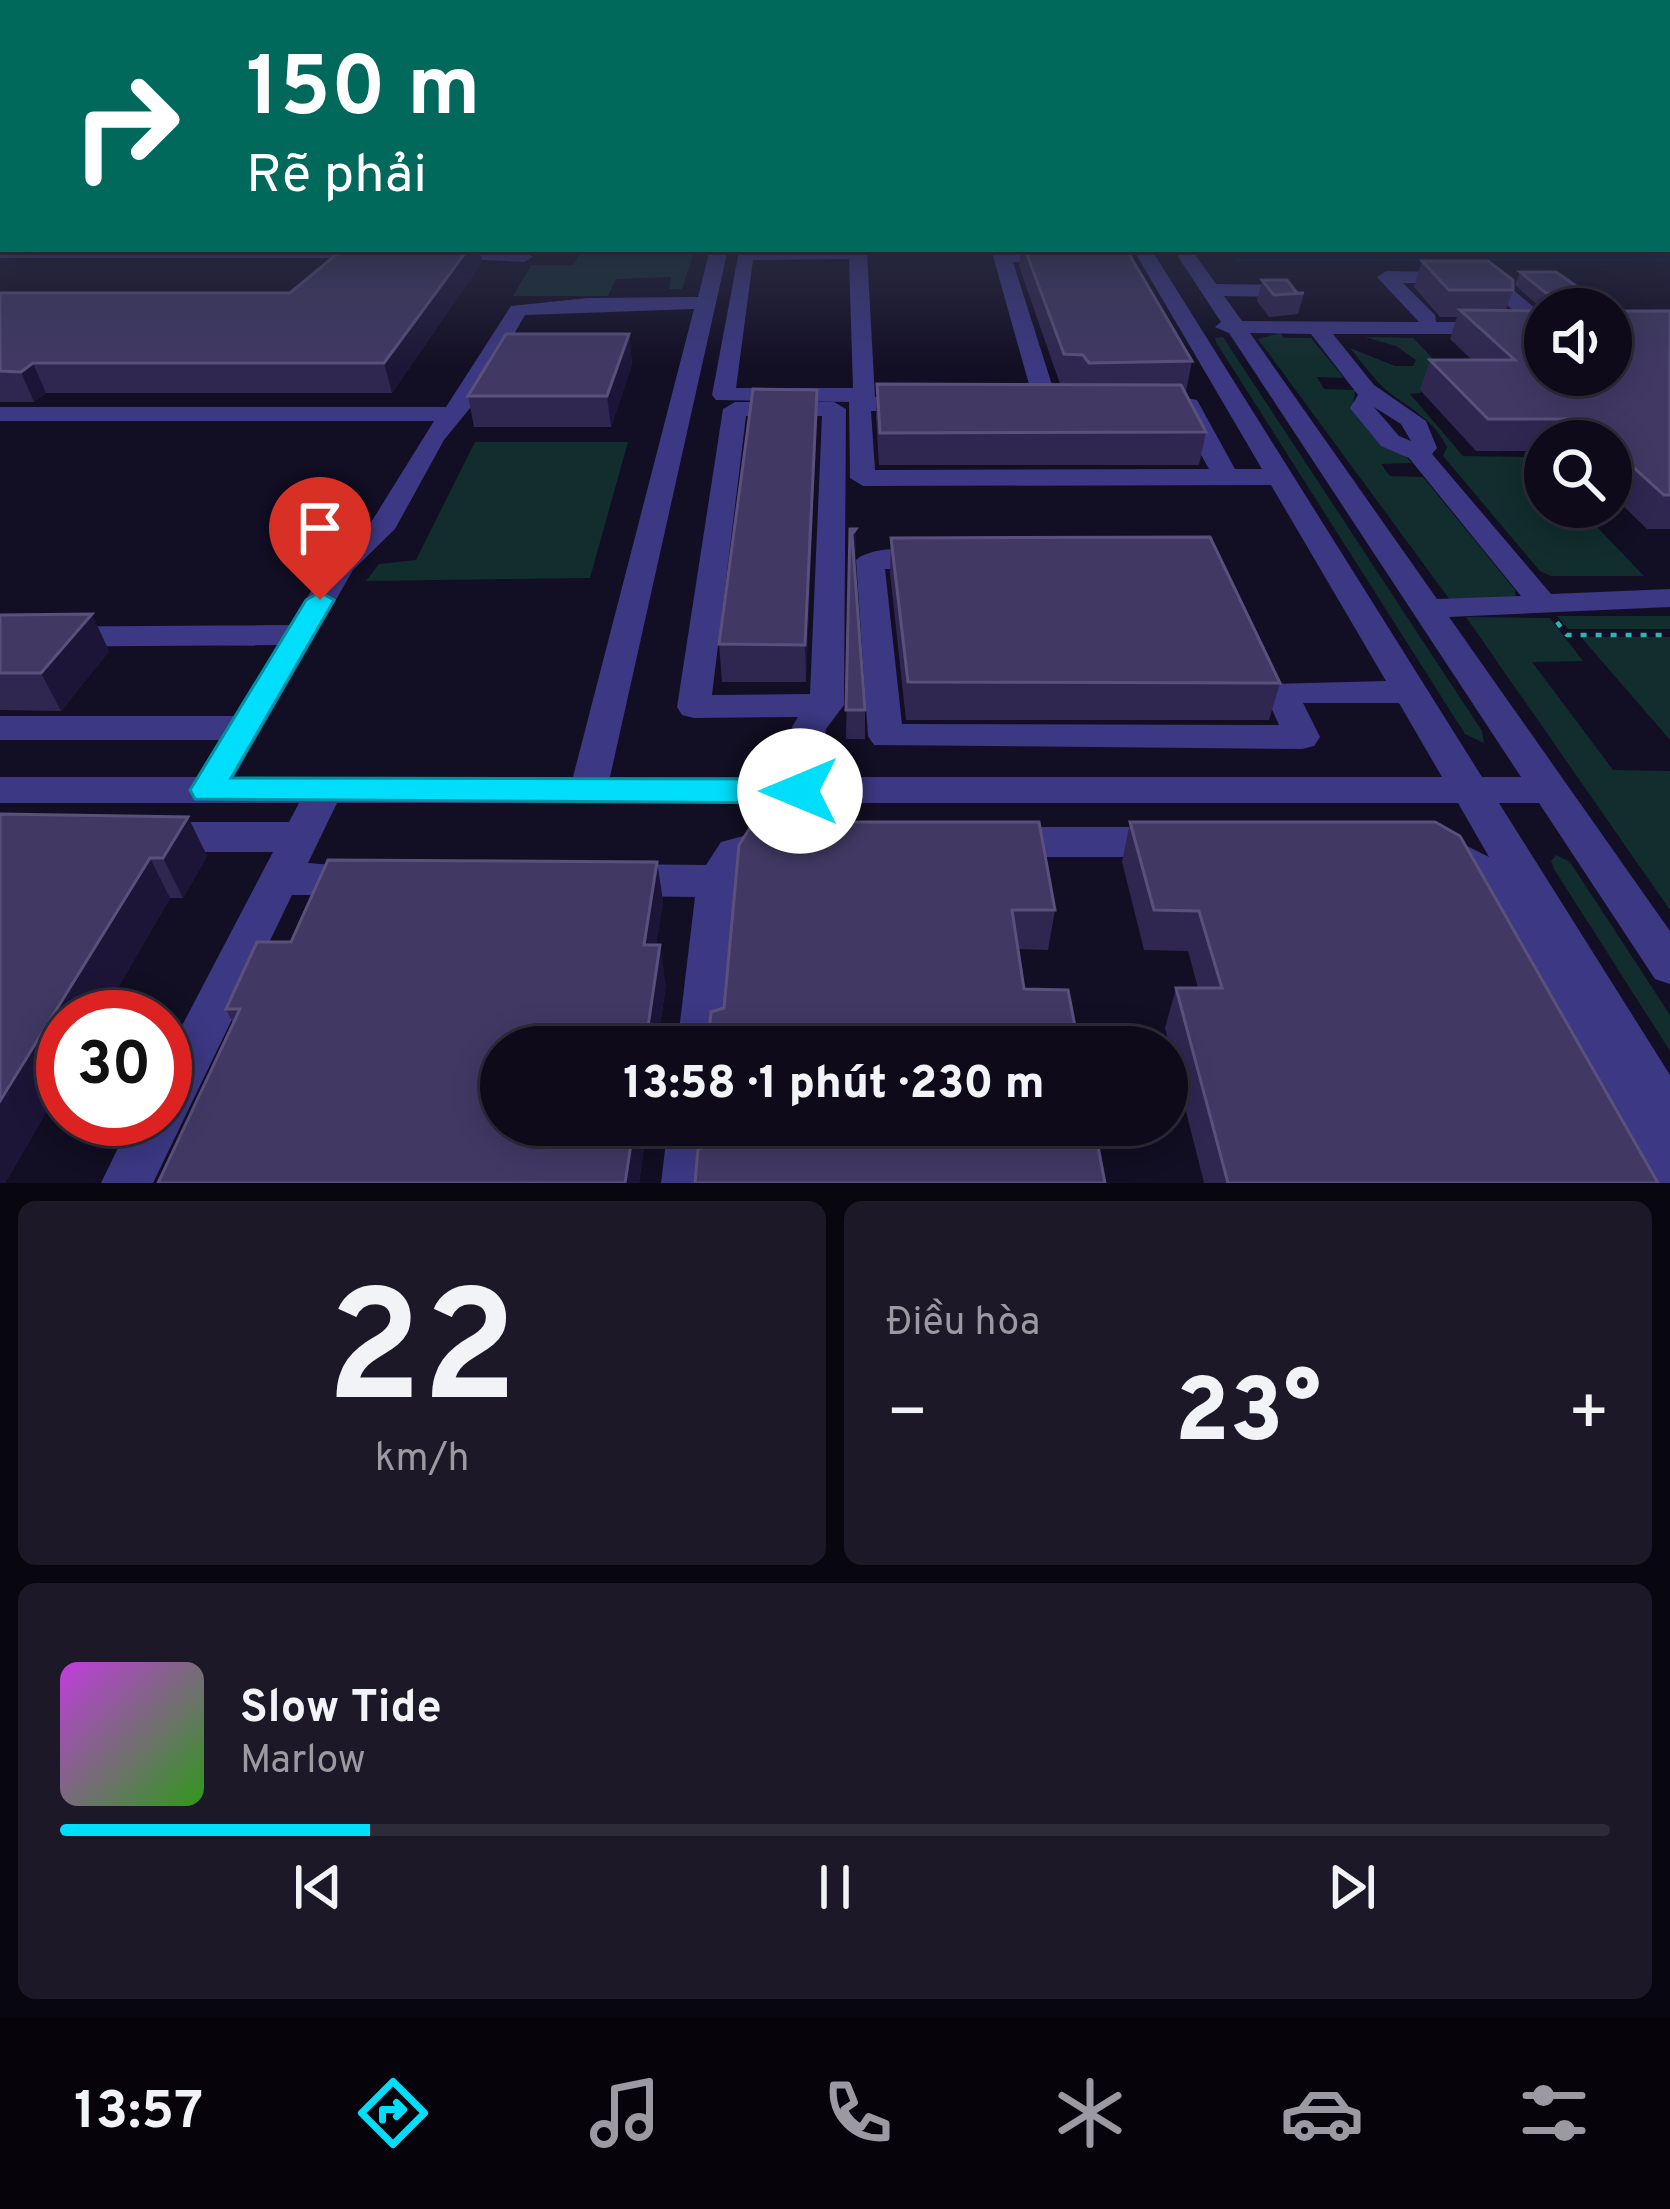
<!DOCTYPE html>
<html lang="vi">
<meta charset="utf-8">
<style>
body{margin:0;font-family:Overpass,sans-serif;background:#1c1827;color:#f1f3f6;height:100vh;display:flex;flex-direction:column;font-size:45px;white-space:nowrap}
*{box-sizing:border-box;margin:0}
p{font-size:39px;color:#9b9aa2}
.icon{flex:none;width:66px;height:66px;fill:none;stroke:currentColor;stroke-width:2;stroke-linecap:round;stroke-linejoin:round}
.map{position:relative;height:1183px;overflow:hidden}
.side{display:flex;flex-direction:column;gap:18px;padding:18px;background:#08060e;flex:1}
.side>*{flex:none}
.guide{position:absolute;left:0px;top:0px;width:1671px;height:252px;box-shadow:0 6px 30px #0003,0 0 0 3px #2e2b39;background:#00695c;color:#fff;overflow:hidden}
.buttons{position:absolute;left:1524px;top:288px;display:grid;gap:24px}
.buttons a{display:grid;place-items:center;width:108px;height:108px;border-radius:50%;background:#0e0a1a;box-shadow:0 6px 30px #0003,0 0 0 3px #2e2b39;font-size:60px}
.speed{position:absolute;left:36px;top:990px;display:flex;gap:24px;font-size:60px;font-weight:700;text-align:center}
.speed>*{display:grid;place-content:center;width:156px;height:156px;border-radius:50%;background:#0e0a1a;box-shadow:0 6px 30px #0003,0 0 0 3px #2e2b39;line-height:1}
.speed .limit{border:18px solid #d22;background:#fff;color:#111}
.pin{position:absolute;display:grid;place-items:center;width:102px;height:102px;color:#fff;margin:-123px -51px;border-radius:50% 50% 50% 0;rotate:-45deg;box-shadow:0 0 12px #0007}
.pin .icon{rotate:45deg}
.me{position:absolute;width:132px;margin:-66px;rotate:270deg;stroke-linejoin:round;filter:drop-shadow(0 0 9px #0008)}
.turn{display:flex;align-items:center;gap:42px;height:252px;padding:0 48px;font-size:54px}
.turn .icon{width:156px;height:156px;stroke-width:2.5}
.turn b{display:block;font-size:84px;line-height:102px}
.big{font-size:90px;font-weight:800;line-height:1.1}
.side .tile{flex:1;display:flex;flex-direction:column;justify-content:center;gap:18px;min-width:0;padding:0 42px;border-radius:18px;background:#1c1827}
.side .dial{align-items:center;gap:0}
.dial b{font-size:156px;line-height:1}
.song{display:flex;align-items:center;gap:36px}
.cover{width:144px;height:144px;border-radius:18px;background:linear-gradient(135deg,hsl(290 70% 55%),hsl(110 70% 35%))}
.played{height:12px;border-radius:6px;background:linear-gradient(90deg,#00defb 20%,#2e2b39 20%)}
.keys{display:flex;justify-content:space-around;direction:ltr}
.heat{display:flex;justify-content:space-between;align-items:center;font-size:66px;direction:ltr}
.side .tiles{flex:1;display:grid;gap:18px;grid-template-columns:1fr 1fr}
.tile:last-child{grid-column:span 2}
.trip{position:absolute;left:480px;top:1026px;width:708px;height:120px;border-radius:60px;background:#0e0a1a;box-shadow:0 6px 30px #0003,0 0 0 3px #2e2b39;font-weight:800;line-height:120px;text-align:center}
.menu{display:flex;height:192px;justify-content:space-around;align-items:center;background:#06040a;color:#9b9aa2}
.menu .icon{width:84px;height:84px}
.menu .selected{color:#00defb}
.menu b{font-size:54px;color:#f1f3f6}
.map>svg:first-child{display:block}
</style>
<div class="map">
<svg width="1670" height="1183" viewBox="0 0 1670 1183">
<rect width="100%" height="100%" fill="#120e23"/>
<g fill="#112d2d">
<path d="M 325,249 L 688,249 L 694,252 L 682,289 L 669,289 L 671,277 L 616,279 L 608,296 L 513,296 L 531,265 L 573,265 L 579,255 L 537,255 L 538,249 Z"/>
<path d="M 1280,333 L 1284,338 L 1311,338 L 1344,378 L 1317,377 L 1324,389 L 1355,390 L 1353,405 L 1412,463 L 1381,464 L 1390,476 L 1423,477 L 1515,590 L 1515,599 L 1450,600 L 1258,339 Z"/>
<path d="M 1223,337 L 1482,731 L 1484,743 L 1465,734 L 1216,342 L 1215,338 Z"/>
<path d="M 1365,337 L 1413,338 L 1463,389 L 1420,389 L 1421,393 L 1410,394 L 1463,456 L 1529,457 L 1545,473 L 1545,507 L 1578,507 L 1644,576 L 1551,576 L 1540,571 L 1443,456 L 1447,447 C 1433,419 1413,411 1390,393 C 1375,382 1362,362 1350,348 L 1395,366 L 1413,366 L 1416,360 L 1396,346 Z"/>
<path d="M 475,442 L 628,442 L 590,578 L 366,581 L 379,564 L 416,560 Z"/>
<path d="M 1557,616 L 1670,616 L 1670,629 L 1568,629 Z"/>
<path d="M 1466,617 L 1550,618 L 1583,661 L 1532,662 L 1613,770 L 1670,771 L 1670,910 Z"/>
<path d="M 1581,637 L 1670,637 L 1670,740 Z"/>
<path d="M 1556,855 L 1570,862 L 1670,1015 L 1670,1051 L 1554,869 L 1551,861 Z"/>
</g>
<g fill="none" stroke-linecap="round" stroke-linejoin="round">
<g stroke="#091d41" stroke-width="3">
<path d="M 1207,250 L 1670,251"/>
<path d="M 1237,260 L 1670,260"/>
</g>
<rect fill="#091d41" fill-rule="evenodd" x="0" y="207" width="3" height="6"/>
<path stroke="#2db5af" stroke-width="4.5" stroke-dasharray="6 9" stroke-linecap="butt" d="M 1557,622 L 1567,635 L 1670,635"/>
<g fill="#3c3883" fill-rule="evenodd">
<rect x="1668" y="234" width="2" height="10"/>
<path d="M 0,248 L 384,249 L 387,253 L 378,258 L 0,258 Z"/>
<path d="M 438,249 L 524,252 L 533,257 L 524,262 L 444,258 L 435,253 Z"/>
<path d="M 710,249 L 728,249 L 610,777 L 784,777 L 792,727 L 798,717 L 694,718 L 682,715 L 677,707 L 723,409 L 735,402 L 834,402 L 846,409 L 844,705 L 826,729 L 820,777 L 1442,777 L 1399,703 L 1303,703 L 1320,737 L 1314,746 L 1302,749 L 874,745 L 868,736 L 856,560 C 872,545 929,545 945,560 L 931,569 L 885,569 L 902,724 L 1279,725 L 1264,692 L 1269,684 L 1386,681 L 1271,485 L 863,486 L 850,478 L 849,402 L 716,400 L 712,395 L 739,251 L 864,249 L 867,253 L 875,397 L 915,397 L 927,404 L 915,411 L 871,411 L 875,470 L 1209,469 L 1173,405 L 1185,398 L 1197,400 L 1235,469 L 1262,469 L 1133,249 L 1151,249 L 1482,777 L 1521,777 L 1229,333 L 1215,327 L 1221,322 L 1173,249 L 1191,249 L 1216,284 L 1281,285 L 1291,291 L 1281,297 L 1224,296 L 1242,321 L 1419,322 L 1377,277 L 1386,271 L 1493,273 L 1543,315 L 1545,334 L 1333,334 L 1374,385 L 1426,421 L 1437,448 L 1432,454 L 1551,594 L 1670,589 L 1670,607 L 1449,617 L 1670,931 L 1670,984 L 1655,979 L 1539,803 L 1499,803 L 1670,1075 L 1670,1183 L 1635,1183 L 1472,885 L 1433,862 L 1427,851 L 1433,840 L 1447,836 L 1489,857 L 1458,803 L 337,803 L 308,863 L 371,868 L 377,879 L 371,890 L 357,895 L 292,895 L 153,1183 L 101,1183 L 132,1119 L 165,1119 L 165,1058 L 273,852 L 156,852 L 142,847 L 137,837 L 142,827 L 156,822 L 289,822 L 299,803 L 0,803 L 0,777 L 197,777 L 219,740 L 0,740 L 0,716 L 234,716 L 278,645 L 0,647 L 0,627 L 290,625 L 331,559 L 370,524 L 434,421 L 0,421 L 0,407 L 446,407 L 511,306 L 588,298 L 698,297 ZM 849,259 L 853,388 L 736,388 L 753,260 ZM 1403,283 L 1481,283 L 1527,322 L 1436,322 L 1435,315 ZM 694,309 L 573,777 L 234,777 L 353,570 L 395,529 L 444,440 L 475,402 L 525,315 ZM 1250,333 L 1311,334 L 1358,395 L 1350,408 L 1354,413 L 1381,446 L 1409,458 L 1521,596 L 1437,599 ZM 1374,407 L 1401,424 L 1411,441 L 1399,436 ZM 746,416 L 822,416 L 810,694 L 712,695 Z"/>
<path d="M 991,249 L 1060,252 L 1069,257 L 1060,262 L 1013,262 L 1053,388 L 1079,390 L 1079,400 L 1044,402 L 1032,395 Z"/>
<path d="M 777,827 L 791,832 L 796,842 L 791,852 L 748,865 L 737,883 L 723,1047 L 677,1047 L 695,897 L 621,896 L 607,891 L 601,880 L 607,869 L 621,864 L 706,865 L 721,842 Z"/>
<path d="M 1005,827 L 1167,827 L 1181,832 L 1186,842 L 1181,852 L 1167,857 L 1005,857 L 991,852 L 986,842 L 991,832 Z"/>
<path d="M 668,1125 L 716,1125 L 711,1183 L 661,1183 Z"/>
</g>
</g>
<g fill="#302751">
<path d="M 343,249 L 480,249 L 482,262 L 392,393 L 46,393 L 34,402 L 0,402 L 0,293 L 290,293 Z"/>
<path d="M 1021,249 L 1126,249 L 1192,361 L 1186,392 L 1184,392 L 1206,432 L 1199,465 L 879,465 L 876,416 L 877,384 L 1060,384 L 1019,266 Z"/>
<path d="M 1422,261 L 1513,290 L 1506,310 L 1670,311 L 1670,529 L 1647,529 L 1611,494 L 1611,441 L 1545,441 L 1545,451 L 1476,451 L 1420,390 L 1430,360 L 1472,360 L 1450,339 L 1457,317 L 1440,317 L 1414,287 Z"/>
<path d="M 1520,272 L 1586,293 L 1581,307 L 1541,308 L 1515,285 Z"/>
<path d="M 1262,280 L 1297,293 L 1304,293 L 1298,314 L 1269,317 L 1257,301 Z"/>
<path d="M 629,334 L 632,364 L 611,427 L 474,427 L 468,396 Z"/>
<path d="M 817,390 L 806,682 L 722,682 L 719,644 Z"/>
<path d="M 850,529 L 856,529 L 856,555 L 854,558 L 865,710 L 865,739 L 846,739 Z"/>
<path d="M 891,538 L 1280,683 L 1269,720 L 906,720 L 890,573 Z"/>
<path d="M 0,615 L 109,651 L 61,711 L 0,710 Z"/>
<path d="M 0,814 L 188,817 L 207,856 L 183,898 L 170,898 L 101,1017 L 63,1017 L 63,1083 L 5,1183 L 0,1183 Z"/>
<path d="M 767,822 L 1055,910 L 1048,950 L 1018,949 L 724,1008 Z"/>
<path d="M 1130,822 L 1658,1183 L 1204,1183 L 1165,1028 L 1176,988 L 1198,988 L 1188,951 L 1144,950 L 1122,862 Z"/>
<path d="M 657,862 L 663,901 L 656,945 L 666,984 L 657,1047 L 501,1047 L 647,1125 L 639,1183 L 158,1183 L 233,1024 L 226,1009 L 291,942 Z"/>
</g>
<g fill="#1c1537">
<path d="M 468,249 L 480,249 L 482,262 L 392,393 L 384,363 Z"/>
<path d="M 629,334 L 632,364 L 611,427 L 607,396 Z"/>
<path d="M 33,363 L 46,393 L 34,402 L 21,372 Z"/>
<path d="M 817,390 L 817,421 L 806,682 L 805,645 Z"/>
<path d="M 856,529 L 856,555 L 852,560 L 852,534 Z"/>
<path d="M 92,614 L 109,651 L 61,711 L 41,673 Z"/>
<path d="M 188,817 L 207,856 L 183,898 L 163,858 Z"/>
<path d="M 150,858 L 170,898 L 101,1017 L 63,1017 L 63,1083 L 5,1183 L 0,1183 L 0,1101 Z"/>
<path d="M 657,862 L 663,901 L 650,984 L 644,945 Z"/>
<path d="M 660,945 L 666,984 L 657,1047 L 645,1047 Z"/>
<path d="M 634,1125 L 647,1125 L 639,1183 L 625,1183 Z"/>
</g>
<g fill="#413964" stroke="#59517c" stroke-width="3">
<path d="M 343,249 L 468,249 L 384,363 L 33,363 L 21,372 L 0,371 L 0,293 L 290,293 Z"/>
<path d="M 1025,249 L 1126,249 L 1192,361 L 1089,363 L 1083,355 L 1064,354 Z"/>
<path d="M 1422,261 L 1488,261 L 1513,280 L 1513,290 L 1449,290 Z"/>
<path d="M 1520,272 L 1556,272 L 1586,293 L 1546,293 Z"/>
<path d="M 1262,280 L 1287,280 L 1297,293 L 1304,293 L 1274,295 Z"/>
<path d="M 1460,310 L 1545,311 L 1545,375 L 1611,375 L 1611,311 L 1670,311 L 1670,495 L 1664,495 L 1611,447 L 1611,441 L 1604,441 L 1580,419 L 1488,419 L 1430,360 L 1515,360 Z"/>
<path d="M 506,334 L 629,334 L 607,396 L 468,396 Z"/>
<path d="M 877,384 L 1181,385 L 1206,432 L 880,433 Z"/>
<path d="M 753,389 L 817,390 L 805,645 L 719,644 Z"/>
<path d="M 850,529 L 856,529 L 852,534 L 865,710 L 846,710 Z"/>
<path d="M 1210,537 L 1280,683 L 908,682 L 891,538 Z"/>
<path d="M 92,614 L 41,673 L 0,673 L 0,615 Z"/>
<path d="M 0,814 L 188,817 L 163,858 L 150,858 L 0,1101 Z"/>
<path d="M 767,822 L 1039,822 L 1055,910 L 1012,910 L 1024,989 L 1068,990 L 1079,1047 L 708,1047 L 711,1012 L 724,1008 L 739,845 L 750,828 Z"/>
<path d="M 1130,822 L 1435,822 L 1460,836 L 1658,1183 L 1228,1183 L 1176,988 L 1222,988 L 1199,911 L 1154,910 Z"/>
<path d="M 328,860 L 657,862 L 644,945 L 660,945 L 645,1047 L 501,1047 L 501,1125 L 634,1125 L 625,1183 L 158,1183 L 240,1009 L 226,1009 L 257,942 L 291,942 Z"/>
<path d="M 713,1125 L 1094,1125 L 1105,1183 L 695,1183 L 698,1149 L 711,1145 Z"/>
</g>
<linearGradient id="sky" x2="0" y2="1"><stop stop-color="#0a0813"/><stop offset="0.55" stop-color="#333650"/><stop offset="1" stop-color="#333650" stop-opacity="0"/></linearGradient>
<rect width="1670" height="370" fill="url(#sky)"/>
<path fill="#00defb" stroke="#0090a3" stroke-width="3" d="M 320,592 L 334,600 L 231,778 L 800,779 L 811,782 L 816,791 L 811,799 L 800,803 L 195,799 L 190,790 L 195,782 L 306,600 Z"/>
</svg>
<div class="buttons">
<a><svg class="icon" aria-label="sound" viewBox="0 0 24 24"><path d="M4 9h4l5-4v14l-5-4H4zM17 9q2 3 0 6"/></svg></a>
<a><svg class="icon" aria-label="search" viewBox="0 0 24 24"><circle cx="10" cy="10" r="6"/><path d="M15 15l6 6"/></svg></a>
</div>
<div class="speed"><div class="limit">30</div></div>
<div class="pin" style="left:320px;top:600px;background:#d93025"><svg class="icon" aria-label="arrive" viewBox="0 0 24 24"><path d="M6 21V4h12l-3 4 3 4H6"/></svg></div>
<svg class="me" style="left:800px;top:791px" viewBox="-20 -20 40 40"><circle r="19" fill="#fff"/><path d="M0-13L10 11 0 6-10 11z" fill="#00defb"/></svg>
<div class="trip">13:58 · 1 phút · 230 m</div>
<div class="guide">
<div class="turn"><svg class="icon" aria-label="right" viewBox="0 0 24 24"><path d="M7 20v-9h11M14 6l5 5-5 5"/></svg><div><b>150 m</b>Rẽ phải</div></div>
</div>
</div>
<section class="side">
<div class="tiles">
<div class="tile dial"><b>22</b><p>km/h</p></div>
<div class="tile"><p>Điều hòa</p>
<div class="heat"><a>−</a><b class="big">23°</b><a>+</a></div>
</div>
<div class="tile">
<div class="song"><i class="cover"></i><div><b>Slow Tide</b><p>Marlow</p></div></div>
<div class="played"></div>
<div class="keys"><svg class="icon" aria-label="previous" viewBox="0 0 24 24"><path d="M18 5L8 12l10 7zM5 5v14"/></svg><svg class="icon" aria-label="pause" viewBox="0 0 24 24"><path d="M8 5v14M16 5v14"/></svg><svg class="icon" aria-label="next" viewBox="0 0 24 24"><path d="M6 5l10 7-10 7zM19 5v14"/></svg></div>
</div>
</div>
</section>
<nav class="menu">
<b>13:57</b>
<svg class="icon selected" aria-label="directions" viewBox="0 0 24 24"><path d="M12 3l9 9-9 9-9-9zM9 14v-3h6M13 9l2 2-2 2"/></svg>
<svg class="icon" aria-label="music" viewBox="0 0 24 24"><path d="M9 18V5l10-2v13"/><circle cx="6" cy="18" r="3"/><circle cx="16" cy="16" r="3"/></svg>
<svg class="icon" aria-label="phone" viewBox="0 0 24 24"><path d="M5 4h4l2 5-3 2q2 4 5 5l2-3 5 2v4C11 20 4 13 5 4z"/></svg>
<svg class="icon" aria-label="climate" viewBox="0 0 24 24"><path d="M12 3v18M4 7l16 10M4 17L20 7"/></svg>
<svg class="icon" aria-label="car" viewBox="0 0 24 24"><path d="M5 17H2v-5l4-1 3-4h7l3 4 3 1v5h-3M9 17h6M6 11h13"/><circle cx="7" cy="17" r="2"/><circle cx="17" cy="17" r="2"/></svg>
<svg class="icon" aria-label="filters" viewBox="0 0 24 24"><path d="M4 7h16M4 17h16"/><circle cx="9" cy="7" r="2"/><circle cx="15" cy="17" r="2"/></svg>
</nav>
